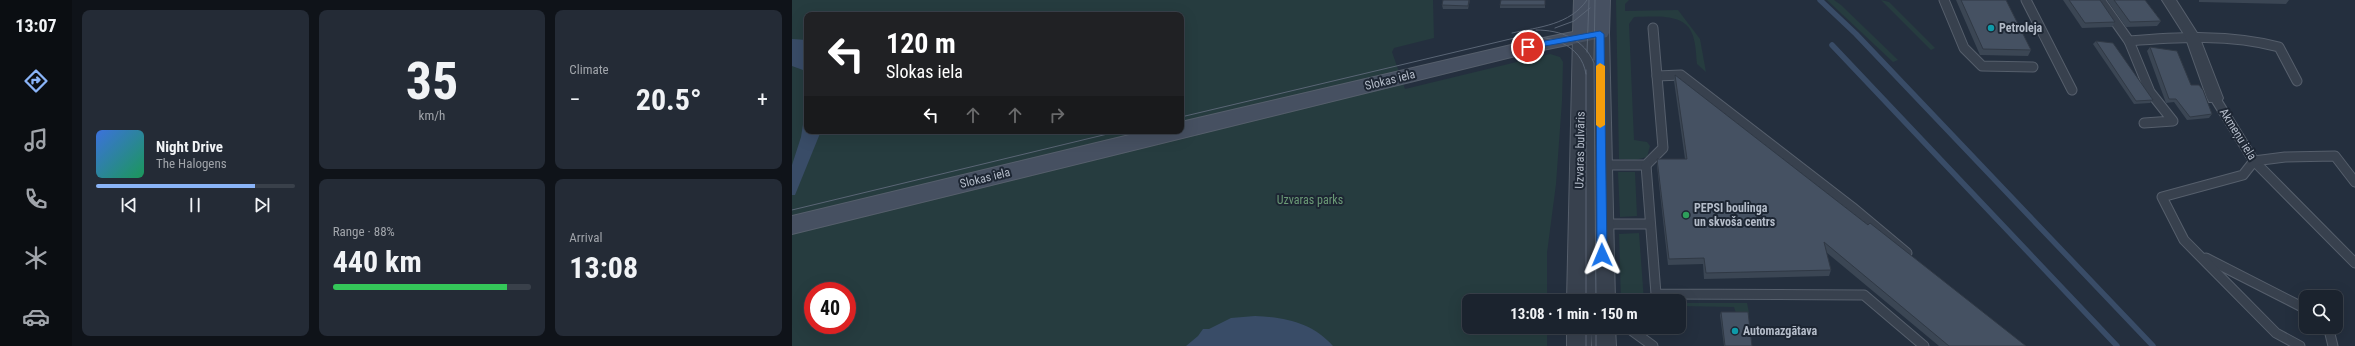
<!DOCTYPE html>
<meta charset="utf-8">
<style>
body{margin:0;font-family:"Roboto Condensed",sans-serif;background:#242b36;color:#f1f3f6;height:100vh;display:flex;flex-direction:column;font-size:15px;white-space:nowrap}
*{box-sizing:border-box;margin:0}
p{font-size:13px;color:#a0a4aa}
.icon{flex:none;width:22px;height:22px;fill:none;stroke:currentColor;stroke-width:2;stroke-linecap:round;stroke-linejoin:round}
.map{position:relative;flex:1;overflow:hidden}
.details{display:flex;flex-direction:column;gap:10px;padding:10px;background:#0f1319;width:720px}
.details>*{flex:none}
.guide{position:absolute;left:12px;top:12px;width:380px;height:122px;border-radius:8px;box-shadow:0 4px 16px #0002,0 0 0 1px #39404a;background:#202124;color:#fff;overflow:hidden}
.controls{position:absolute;left:1507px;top:290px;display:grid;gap:8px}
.controls a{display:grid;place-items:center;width:44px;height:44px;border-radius:8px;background:#1b232e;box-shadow:0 4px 16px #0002,0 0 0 1px #39404a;font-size:20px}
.speed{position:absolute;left:12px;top:282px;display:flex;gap:8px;font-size:20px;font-weight:700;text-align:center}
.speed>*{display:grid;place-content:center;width:52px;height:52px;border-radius:50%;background:#1b232e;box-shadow:0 4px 16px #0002,0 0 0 1px #39404a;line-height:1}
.speed .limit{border:6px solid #d22;background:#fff;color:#111}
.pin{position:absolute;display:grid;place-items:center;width:34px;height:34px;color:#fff;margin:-17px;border:2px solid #fff;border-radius:50%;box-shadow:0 1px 4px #0007}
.me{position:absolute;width:44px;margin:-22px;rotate:359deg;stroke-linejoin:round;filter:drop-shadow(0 0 3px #0008)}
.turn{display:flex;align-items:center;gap:14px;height:84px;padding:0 16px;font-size:18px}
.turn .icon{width:52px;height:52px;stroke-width:2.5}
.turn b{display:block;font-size:28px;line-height:34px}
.lanes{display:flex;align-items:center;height:38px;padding:0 16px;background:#0003;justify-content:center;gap:20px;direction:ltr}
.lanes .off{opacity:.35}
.big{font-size:30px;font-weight:700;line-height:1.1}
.details .widget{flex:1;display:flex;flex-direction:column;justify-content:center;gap:6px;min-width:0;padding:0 14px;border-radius:8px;background:#242b36}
.details .dial{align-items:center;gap:0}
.dial b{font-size:52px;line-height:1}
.song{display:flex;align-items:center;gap:12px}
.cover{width:48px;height:48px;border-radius:6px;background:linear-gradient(135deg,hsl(220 70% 55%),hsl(150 70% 35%))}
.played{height:4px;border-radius:2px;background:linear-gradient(90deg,#8ab4f8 80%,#39404a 80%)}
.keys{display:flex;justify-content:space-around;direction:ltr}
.heat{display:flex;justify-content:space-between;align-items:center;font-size:22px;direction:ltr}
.charge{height:6px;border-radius:3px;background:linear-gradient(90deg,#34c759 88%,#39404a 0)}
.details .tiles{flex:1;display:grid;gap:10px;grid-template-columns:repeat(3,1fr)}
.widget:first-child{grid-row:span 2}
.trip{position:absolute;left:670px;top:294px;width:224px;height:40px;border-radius:8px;background:#1b232e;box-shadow:0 4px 16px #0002,0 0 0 1px #39404a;font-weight:700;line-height:40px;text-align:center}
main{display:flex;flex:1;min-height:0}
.dock{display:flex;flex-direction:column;width:72px;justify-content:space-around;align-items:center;background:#0b0e12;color:#a0a4aa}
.dock .icon{width:28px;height:28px}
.dock .selected{color:#8ab4f8}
.dock b{font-size:18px;color:#f1f3f6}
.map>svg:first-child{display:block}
</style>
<main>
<nav class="dock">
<b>13:07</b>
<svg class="icon selected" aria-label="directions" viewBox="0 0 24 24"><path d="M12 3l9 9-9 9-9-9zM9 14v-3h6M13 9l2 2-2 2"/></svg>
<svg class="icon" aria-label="music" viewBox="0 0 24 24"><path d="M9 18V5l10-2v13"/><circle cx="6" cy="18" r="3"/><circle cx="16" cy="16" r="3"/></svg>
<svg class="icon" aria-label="phone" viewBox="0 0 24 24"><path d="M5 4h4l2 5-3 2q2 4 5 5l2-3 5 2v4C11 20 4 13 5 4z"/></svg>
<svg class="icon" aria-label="climate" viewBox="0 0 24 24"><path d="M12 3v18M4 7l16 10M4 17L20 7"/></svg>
<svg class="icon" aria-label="car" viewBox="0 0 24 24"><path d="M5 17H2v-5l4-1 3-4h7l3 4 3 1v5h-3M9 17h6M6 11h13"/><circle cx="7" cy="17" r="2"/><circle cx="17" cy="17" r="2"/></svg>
</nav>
<section class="details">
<div class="tiles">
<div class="widget">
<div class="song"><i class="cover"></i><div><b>Night Drive</b><p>The Halogens</p></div></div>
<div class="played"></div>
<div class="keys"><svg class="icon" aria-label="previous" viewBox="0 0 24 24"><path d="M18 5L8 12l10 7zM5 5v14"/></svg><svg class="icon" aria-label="pause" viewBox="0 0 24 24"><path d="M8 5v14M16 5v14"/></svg><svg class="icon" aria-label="next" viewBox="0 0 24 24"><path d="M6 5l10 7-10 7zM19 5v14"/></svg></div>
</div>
<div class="widget dial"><b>35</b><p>km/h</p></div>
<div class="widget"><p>Climate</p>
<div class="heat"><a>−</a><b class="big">20.5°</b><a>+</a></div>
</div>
<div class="widget"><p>Range · 88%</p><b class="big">440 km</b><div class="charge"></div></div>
<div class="widget"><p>Arrival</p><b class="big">13:08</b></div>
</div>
</section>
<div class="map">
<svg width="1563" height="346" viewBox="0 0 1563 346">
<rect width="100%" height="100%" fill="#242f3e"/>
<g fill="#263c3f" fill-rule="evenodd">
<path d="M 0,0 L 641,0 L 642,38 L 602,48 L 600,52 L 613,89 L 758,54 L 768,57 L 771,62 L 770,101 L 764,184 L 755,253 L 755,301 L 677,301 L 677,327 L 755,327 L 755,346 L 0,346 ZM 15,15 L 389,15 L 389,131 L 15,131 ZM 21,291 L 55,291 L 55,325 L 21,325 Z"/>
<path d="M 824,0 L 837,0 L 833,4 L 833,11 L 886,10 L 908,39 L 914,72 L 905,64 C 904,55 904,45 901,36 C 894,12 862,17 842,17 L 837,24 L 842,140 L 855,142 L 858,146 L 855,157 L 843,160 L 827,159 Z"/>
<path d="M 1035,0 L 1042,0 L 1049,5 L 1106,60 L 1101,62 Z"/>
<path d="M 1089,0 L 1097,2 L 1143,48 L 1139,50 Z"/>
<path d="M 826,172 L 843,172 L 845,216 L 828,217 Z"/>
<path d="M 847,233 L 852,301 L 829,301 L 827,234 Z"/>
<path d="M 887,303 L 955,303 L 957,313 L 944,313 L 942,307 L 887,306 Z"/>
</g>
<g fill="#394c67">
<path d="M 0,39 L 15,40 L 15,77 L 11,70 L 0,66 Z"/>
<path d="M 15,99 L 15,131 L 29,131 L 3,195 L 0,195 L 0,165 L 9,137 Z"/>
<path d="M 463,316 C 493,317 521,323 541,346 L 394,346 L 406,336 L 411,329 L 417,329 L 439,318 Z"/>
</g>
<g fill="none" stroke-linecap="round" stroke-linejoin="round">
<g stroke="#394c67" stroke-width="5.5">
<path d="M 1028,0 L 1064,34 L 1361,346"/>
<path d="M 1040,45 L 1325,346"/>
</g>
<defs>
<g id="service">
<path d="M 1152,0 L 1172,48 L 1190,66 L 1241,67"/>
<path d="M 1234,0 L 1280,90"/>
<path d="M 1308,0 L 1337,41 C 1387,37 1438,34 1487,47 L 1505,81"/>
<path d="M 1337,41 L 1358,92 L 1381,121 L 1352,123"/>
<path d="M 865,76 L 889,75 L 1060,207 L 1115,253"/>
<path d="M 1423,98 L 1462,161 L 1563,263"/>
<path d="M 808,165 L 854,165 L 871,148 L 861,28"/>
<path d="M 854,165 L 864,294 L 1072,295 L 1132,346"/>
<path d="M 810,224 L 858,224"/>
<path d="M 1414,258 L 1514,309"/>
<path d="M 835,327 L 861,346"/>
<path d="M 1534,327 L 1537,330 L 1541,346"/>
<path d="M 1508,346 L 1484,333 L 1392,240 L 1370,197 L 1451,175 L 1462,161 L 1493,157 L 1543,156 L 1563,182"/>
</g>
<path id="minor" d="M 1370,0 L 1384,0 L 1407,36 L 1431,98 L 1429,102 L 1417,102 L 1415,98 L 1393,36 Z"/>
<g id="tertiary">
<path d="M 808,27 L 814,29 L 817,33 L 823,301 L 799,301 L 799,109 L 799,301 L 775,301 L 781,36 L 784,32 L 790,30 L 796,32 L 799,36 L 802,29 Z"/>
<path d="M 775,327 L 823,327 L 824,346 L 800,346 L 799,333 L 799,346 L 775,346 Z"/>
</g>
<path id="secondary" d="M 782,0 L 818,0 L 817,33 L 815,37 L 736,53 L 0,234 L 0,216 L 354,131 L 389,131 L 389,122 L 736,41 L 781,32 Z"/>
</defs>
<use href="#service" stroke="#565f6c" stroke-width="11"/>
<use href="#minor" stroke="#565f6c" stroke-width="2"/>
<use href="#tertiary" stroke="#565f6c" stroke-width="2"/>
<use href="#secondary" stroke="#565f6c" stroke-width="2"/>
<use href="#service" stroke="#38414e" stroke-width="9"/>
<use href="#minor" fill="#38414e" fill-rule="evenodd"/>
<use href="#tertiary" fill="#38414e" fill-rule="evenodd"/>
<use href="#secondary" fill="#465061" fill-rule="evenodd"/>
<g stroke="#5a6575" stroke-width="1">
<path d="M 763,28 L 782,21 L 798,8"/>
<path d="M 744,30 C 769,30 792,39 802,63 L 804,301"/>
<path d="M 720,33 C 747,27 778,25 795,0"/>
<path d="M 795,52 L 797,0"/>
<path d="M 802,60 L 803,0"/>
<path d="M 794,70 L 794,301"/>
<path d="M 389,117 L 731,36 C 758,36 789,43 794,74"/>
<path d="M 0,210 L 328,131"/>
<path d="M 794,327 L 794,346"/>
<path d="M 804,327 L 804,346"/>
</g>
</g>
<g fill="#3b4654">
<path d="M 678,0 L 676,9 L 651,9 L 650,5 Z"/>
<path d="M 753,0 L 753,8 L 708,8 L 708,5 Z"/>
<path d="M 1164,0 L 1214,0 L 1239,50 L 1236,56 L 1188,55 Z"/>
<path d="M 1271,0 L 1308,0 L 1323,22 L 1320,27 L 1290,28 Z"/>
<path d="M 1315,0 L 1353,0 L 1369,21 L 1365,26 L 1334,27 Z"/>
<path d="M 1407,0 L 1497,0 L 1494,4 L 1407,2 Z"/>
<path d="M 1304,41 L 1361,100 L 1358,103 L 1342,104 L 1301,44 Z"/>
<path d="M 1358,47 L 1399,85 L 1420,114 L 1417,118 L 1395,120 L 1382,102 L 1374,103 L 1355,51 Z"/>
<path d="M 883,75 L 1076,225 L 1234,346 L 1147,346 L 1034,252 L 1039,270 L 1037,276 L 912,279 L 911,264 L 876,265 L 865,166 L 865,159 L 893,159 L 882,81 Z"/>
<path d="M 929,312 L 960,346 L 932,346 L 928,315 Z"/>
</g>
<path fill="#303945" d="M 677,0 L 678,0 L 676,9 L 676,6 Z"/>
<g fill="#455162" stroke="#303945">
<path d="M 651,0 L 677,0 L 676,6 L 650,5 Z"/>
<path d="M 709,0 L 753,0 L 753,5 L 708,5 Z"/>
<path d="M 1169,0 L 1214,0 L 1239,50 L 1191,49 Z"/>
<path d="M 1277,0 L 1308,0 L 1323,22 L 1293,23 Z"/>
<path d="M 1322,0 L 1353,0 L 1369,21 L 1338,22 Z"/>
<path d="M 1304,41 L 1321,43 L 1361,100 L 1344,101 Z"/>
<path d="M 1358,47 L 1385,51 L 1399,85 L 1407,85 L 1411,90 L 1420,114 L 1398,117 L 1384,99 L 1377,99 Z"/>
<path d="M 883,75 L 1076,225 L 1078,223 L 1234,346 L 1157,346 L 1032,242 L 1039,270 L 914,273 L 912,258 L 877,259 L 865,159 L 895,159 Z"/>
<path d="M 929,312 L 956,312 L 960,346 L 933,346 Z"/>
</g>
<path fill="#1a73e8" stroke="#114b97" d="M 808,31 L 812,34 L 815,255 L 810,259 L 805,255 L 804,37 L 736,49 L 732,47 L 736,44 Z"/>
<path fill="#f59e0b" d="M 808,63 L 813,66 L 813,125 L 808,128 L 804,125 L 804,66 Z"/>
<g fill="#0f9aa8" stroke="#1d2633" stroke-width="1.5">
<circle cx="1199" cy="28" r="4"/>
<circle cx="943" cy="331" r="4"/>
</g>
<circle fill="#2e9e5b" stroke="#1d2633" stroke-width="1.5" cx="894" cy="215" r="4"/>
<g text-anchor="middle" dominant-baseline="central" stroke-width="4" stroke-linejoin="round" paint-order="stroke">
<g font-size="12" font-weight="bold" fill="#b4bcc9" stroke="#1d2633" text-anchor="start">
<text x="1207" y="28">Petroleja</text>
<text x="902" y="208">PEPSI boulinga<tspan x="902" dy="14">un skvoša centrs</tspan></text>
<text x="951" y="331">Automazgātava</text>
</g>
<g font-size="12" fill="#b4bcc9" stroke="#1d2633">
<text transform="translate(598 80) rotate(-14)">Slokas iela</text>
<text transform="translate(1446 134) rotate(58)">Akmeņu iela</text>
<text transform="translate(788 150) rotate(-89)">Uzvaras bulvāris</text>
<text transform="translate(193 178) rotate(-14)">Slokas iela</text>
</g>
<g font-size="12" fill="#6b9a76" stroke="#1d2633">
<text x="518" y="200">Uzvaras parks</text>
</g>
</g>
</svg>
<div class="controls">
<a><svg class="icon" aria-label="search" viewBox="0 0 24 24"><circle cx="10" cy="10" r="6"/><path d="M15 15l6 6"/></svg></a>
</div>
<div class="speed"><div class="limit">40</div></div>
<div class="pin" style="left:736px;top:47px;background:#d93025"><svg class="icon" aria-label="arrive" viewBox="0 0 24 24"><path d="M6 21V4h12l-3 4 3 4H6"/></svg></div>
<svg class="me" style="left:810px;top:255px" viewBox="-20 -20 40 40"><path d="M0-17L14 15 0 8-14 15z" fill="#1a73e8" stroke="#fff" stroke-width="4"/></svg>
<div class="trip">13:08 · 1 min · 150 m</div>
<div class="guide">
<div class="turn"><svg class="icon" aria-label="left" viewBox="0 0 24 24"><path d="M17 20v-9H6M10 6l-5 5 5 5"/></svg><div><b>120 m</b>Slokas iela</div></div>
<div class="lanes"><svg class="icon" aria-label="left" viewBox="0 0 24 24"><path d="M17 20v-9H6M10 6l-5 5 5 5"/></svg><svg class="icon off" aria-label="ahead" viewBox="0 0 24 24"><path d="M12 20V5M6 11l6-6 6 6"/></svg><svg class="icon off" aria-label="ahead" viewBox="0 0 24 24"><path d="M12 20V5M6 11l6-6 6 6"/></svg><svg class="icon off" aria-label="right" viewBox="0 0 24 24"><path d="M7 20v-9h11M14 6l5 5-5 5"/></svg></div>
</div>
</div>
</main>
